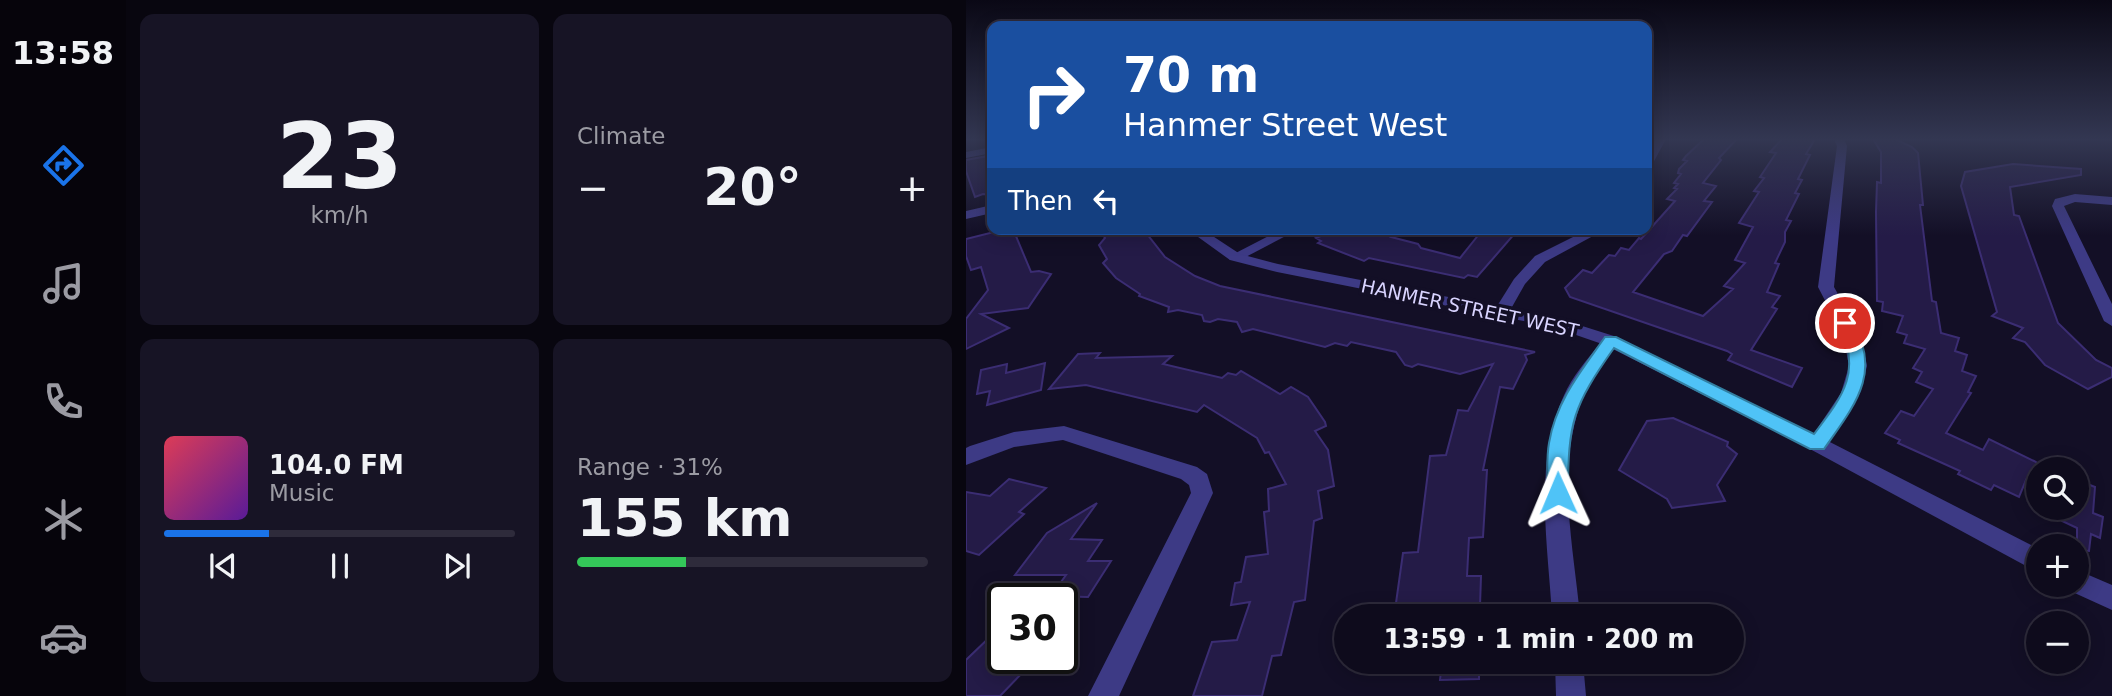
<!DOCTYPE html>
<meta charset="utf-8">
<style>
body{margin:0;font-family:"DejaVu Sans",sans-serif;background:#171425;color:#f1f3f6;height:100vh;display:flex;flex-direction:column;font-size:26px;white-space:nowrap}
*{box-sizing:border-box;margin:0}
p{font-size:23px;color:#9b9ba3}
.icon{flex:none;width:38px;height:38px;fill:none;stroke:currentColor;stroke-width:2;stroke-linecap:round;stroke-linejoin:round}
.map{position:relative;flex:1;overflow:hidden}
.sheet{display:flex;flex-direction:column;gap:14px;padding:14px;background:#08060f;width:840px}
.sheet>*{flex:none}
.top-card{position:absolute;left:21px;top:21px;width:665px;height:214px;border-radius:14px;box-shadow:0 4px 18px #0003,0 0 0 2px #2e2b3b;background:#1a4fa0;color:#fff;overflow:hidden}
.controls{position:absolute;left:1060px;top:457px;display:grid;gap:14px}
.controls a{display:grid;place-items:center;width:63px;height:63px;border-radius:50%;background:#0e0b1c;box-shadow:0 4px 18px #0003,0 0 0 2px #2e2b3b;font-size:35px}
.speed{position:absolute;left:21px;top:583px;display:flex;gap:14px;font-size:35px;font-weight:700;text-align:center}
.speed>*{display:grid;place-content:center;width:91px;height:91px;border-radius:50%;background:#0e0b1c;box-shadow:0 4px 18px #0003,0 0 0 2px #2e2b3b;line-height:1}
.speed .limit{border:4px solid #111;border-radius:10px;background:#fff;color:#111}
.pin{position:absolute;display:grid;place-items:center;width:60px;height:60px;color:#fff;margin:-30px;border:4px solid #fff;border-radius:50%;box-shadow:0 2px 7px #0007}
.me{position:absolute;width:77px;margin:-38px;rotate:359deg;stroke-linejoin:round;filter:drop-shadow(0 0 5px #0008)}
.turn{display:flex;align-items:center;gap:24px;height:147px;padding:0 21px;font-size:32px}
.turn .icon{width:91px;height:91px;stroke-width:2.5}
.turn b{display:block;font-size:49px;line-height:60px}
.then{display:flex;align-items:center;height:66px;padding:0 21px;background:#0003;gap:14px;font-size:26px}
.big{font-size:52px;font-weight:700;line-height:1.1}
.sheet .card{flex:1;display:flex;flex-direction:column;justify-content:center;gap:10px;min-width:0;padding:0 24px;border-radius:14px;background:#171425}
.sheet .dial{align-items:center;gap:0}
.dial b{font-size:91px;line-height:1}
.song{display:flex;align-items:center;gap:21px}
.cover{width:84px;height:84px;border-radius:10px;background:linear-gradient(135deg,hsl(350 70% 55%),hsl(270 70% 35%))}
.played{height:7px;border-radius:4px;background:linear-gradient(90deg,#1a73e8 30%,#2e2b3b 30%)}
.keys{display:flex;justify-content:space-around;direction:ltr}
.heat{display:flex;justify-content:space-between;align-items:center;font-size:38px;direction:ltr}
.charge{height:10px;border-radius:5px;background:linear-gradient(90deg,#34c759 31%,#2e2b3b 0)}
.sheet .tiles{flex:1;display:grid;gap:14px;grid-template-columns:repeat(2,1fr)}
.trip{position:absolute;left:368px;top:604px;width:410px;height:70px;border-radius:35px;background:#0e0b1c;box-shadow:0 4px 18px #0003,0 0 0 2px #2e2b3b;font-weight:700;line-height:70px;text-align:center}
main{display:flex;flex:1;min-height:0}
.tab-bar{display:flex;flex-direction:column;width:126px;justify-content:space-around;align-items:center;background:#06040b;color:#9b9ba3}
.tab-bar .icon{width:49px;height:49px}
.tab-bar .active{color:#1a73e8}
.tab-bar b{font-size:32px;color:#f1f3f6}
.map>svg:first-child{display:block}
</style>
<main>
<nav class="tab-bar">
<b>13:58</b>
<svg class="icon active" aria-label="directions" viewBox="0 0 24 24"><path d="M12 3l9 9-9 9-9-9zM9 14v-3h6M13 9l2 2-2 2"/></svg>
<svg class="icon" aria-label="music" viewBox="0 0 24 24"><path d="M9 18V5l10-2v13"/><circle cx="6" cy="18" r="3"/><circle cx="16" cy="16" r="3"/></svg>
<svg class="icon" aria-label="phone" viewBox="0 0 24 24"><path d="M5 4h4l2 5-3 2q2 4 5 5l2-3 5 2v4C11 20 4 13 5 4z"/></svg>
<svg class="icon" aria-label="climate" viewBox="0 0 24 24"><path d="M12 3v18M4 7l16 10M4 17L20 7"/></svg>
<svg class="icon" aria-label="car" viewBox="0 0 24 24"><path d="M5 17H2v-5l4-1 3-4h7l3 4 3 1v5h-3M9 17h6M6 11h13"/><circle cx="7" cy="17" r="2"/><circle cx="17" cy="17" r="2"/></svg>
</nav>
<section class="sheet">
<div class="tiles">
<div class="card dial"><b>23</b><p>km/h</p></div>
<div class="card"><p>Climate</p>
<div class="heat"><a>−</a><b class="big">20°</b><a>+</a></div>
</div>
<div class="card">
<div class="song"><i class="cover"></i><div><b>104.0 FM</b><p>Music</p></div></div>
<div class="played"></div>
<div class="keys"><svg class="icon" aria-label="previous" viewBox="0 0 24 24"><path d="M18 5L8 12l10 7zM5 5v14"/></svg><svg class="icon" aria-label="pause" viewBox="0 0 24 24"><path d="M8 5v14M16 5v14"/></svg><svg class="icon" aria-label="next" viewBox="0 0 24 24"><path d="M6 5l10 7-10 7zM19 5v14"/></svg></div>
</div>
<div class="card"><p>Range · 31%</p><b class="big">155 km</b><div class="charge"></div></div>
</div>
</section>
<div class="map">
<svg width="1146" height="696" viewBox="0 0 1146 696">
<rect width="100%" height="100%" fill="#130f26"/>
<g fill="#241b47" stroke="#3b2d73" stroke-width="2">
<path d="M 738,139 L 771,139 L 753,158 L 755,160 L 737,183 L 750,186 L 738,201 L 746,202 L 721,236 L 717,235 L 706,251 L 698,254 L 667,292 L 737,316 L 767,289 L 758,286 L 779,263 L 769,260 L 787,227 L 773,223 L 793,192 L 788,191 L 798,178 L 794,177 L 810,153 L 804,152 L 816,139 L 849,139 L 840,154 L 844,155 L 832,179 L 836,180 L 829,193 L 833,194 L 820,220 L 825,221 L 819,232 L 819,242 L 809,263 L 813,264 L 801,292 L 814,296 L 806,307 L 811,309 L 785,350 L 836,368 L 826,387 L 762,360 L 766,354 L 761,351 L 604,297 L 599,288 L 617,270 L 626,273 L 643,255 L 649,256 L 655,248 L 663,250 L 673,238 L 675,239 L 709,201 L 701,199 L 711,189 L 708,188 L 712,184 L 708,183 L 715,174 L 712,173 L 713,169 L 721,161 L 717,160 L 720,156 Z"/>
<path d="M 907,139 L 929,139 L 946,147 L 952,153 L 957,205 L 954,205 L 966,301 L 970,302 L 975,333 L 993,338 L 989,351 L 1001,355 L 996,371 L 1010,376 L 1002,392 L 1005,393 L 980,433 L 1017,450 L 1023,439 L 1068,461 L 1073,464 L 1073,492 L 1060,480 L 1053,497 L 1028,485 L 1025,490 L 992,474 L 994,471 L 932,443 L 934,440 L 919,433 L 935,411 L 948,416 L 967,389 L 950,382 L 956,372 L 947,368 L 959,349 L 938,343 L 941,335 L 931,332 L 937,316 L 916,311 L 917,302 L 911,301 L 910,212 L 911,182 L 915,183 L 915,152 Z"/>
<path d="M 22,156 L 26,169 L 26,195 L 17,194 L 9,197 L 0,171 L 0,160 Z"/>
<path d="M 1047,164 L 1115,169 L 1115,175 L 1044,187 L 1048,215 L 1053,216 L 1092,323 L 1130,360 L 1146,368 L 1146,377 L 1122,389 L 1079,365 L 1059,342 L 1047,338 L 1057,328 L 1026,316 L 1031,312 L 995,186 L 999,172 Z"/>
<path d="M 40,229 L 47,229 L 65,272 L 73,271 L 85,274 L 62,308 L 15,314 L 43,328 L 0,349 L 0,319 L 22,290 L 15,267 L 5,270 L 0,256 L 0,239 Z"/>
<path d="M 133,229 L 177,229 L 199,257 L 229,276 L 254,286 L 569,352 L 559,355 L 561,360 L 547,389 L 534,387 L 517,470 L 521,470 L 517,537 L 503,538 L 501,576 L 515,576 L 514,606 L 429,610 L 437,553 L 452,552 L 464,456 L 480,455 L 492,410 L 502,411 L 527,364 L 494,374 L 452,364 L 446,367 L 439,365 L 430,352 L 385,342 L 381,346 L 369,343 L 359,347 L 287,329 L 276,332 L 271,322 L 252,319 L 244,322 L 238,321 L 236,315 L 212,310 L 202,312 L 203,307 L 173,296 L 174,294 L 150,278 L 137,263 L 141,259 L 133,245 L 139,238 Z"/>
<path d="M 371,229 L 434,229 L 425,237 L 452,244 L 455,248 L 494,258 L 514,233 L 520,234 L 524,229 L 550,232 L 511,277 L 502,275 L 498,278 L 403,258 L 398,261 L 352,243 L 355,241 L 350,238 Z"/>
<path d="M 134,353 L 130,358 L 206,356 L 197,364 L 256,378 L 262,373 L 270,375 L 275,371 L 314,394 L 325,387 L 342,397 L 359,422 L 360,426 L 349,431 L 362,450 L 368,486 L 352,491 L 356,518 L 348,521 L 339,600 L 328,602 L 315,655 L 306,656 L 296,696 L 227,696 L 246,642 L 271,640 L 284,602 L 265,605 L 269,583 L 275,582 L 280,557 L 302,554 L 298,512 L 303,511 L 302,489 L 320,484 L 303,452 L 299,453 L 291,438 L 238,405 L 231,412 L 120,385 L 83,389 L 112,354 Z"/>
<path d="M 79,363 L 75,390 L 21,405 L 24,391 L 11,394 L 15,370 L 41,364 L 40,373 Z"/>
<path d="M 707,418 L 762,442 L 761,446 L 771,454 L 751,485 L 759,501 L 706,508 L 701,499 L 653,470 L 681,421 Z"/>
<path d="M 43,479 L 80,488 L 53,512 L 58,514 L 13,555 L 0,551 L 0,492 L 24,496 Z"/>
<path d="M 1111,480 L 1129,487 L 1127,513 L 1137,517 L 1134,538 L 1125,534 L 1123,551 L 1111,550 L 1111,528 L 1096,521 L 1099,508 L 1111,508 Z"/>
<path d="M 131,503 L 105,539 L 136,540 L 122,561 L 145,561 L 122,597 L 85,596 L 100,575 L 49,575 L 81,533 Z"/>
<path d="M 26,635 L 37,639 L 37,658 L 60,658 L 53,666 L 60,669 L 34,696 L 0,696 L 0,660 Z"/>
<path d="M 476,662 L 513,662 L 513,679 L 474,680 Z"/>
</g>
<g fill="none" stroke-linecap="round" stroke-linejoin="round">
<g fill="#3d3a85" fill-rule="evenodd">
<path d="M 690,139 L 700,139 L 686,165 L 681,168 L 681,156 Z"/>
<path d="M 868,139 L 878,139 L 881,146 L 868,287 L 895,335 L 901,366 L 894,393 L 858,449 L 851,452 L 844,449 L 841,444 L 875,393 L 883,366 L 877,335 L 852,287 L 871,146 Z"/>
<path d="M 26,147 L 26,153 L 0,158 L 0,152 Z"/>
<path d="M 1109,194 L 1146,197 L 1146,205 L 1109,202 L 1098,206 L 1146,304 L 1146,326 L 1138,321 L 1086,206 L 1089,199 Z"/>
<path d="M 316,229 L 333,229 L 274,260 L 264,260 L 262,257 Z"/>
<path d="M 623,229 L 640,229 L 579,262 L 559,284 L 542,314 L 530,314 L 528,311 L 548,279 L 569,256 Z"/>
<path d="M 645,336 L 654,341 C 642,357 628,372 620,390 C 588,461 607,542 614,616 L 586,616 C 582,542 566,459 601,389 C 611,370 626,354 639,337 Z"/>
<path d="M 98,426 L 231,467 L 241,474 L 247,493 L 153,696 L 122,696 L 225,493 L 223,485 L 215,479 L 97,440 L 48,447 L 0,465 L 0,448 L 4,446 L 48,432 Z"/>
<path d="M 589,662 L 617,662 L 620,696 L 590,696 Z"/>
</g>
<g fill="#3d3a85" fill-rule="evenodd">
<path d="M 26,205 L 26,213 L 0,219 L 0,211 Z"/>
<path d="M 221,229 L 236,229 L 274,254 L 312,264 L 591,318 L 651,337 L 858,439 L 1073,549 L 1073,573 L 844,449 L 639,345 L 587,327 L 311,272 L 264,260 Z"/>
<path d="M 1111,570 L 1146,585 L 1146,610 L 1102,590 L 1099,584 L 1111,584 Z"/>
</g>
</g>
<linearGradient id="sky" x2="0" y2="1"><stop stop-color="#0a0815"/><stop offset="0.59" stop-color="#333752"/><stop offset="1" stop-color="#333752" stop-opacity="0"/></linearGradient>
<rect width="1146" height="236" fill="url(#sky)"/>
<path fill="#4fc3f7" stroke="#337fa1" stroke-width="2" d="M 879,319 L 885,320 C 918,372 888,406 858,449 L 844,449 L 648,348 C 607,406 602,422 602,493 L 599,499 L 592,501 L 584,499 L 581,493 C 582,477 580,459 583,443 C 590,401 615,371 639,337 L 650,337 L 848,434 C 877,396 897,371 872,323 Z"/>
<g text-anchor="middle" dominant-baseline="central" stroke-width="7" stroke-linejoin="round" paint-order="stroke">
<g font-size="19" fill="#d9d4ff" stroke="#130f26">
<text transform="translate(504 308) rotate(12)">HANMER STREET WEST</text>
</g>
</g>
</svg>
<div class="controls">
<a><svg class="icon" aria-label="search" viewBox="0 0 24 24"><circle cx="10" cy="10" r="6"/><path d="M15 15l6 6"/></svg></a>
<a>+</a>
<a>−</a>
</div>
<div class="speed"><div class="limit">30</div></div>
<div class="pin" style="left:879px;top:323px;background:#d93025"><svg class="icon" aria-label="arrive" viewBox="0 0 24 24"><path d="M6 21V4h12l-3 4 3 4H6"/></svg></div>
<svg class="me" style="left:592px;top:493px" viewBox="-20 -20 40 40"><path d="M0-17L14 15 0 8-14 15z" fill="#4fc3f7" stroke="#fff" stroke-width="4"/></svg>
<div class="trip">13:59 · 1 min · 200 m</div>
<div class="top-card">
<div class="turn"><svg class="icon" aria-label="right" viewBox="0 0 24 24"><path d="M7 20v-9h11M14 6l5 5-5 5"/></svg><div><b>70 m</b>Hanmer Street West</div></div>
<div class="then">Then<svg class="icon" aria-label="left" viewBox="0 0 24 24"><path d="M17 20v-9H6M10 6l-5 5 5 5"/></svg></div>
</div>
</div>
</main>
